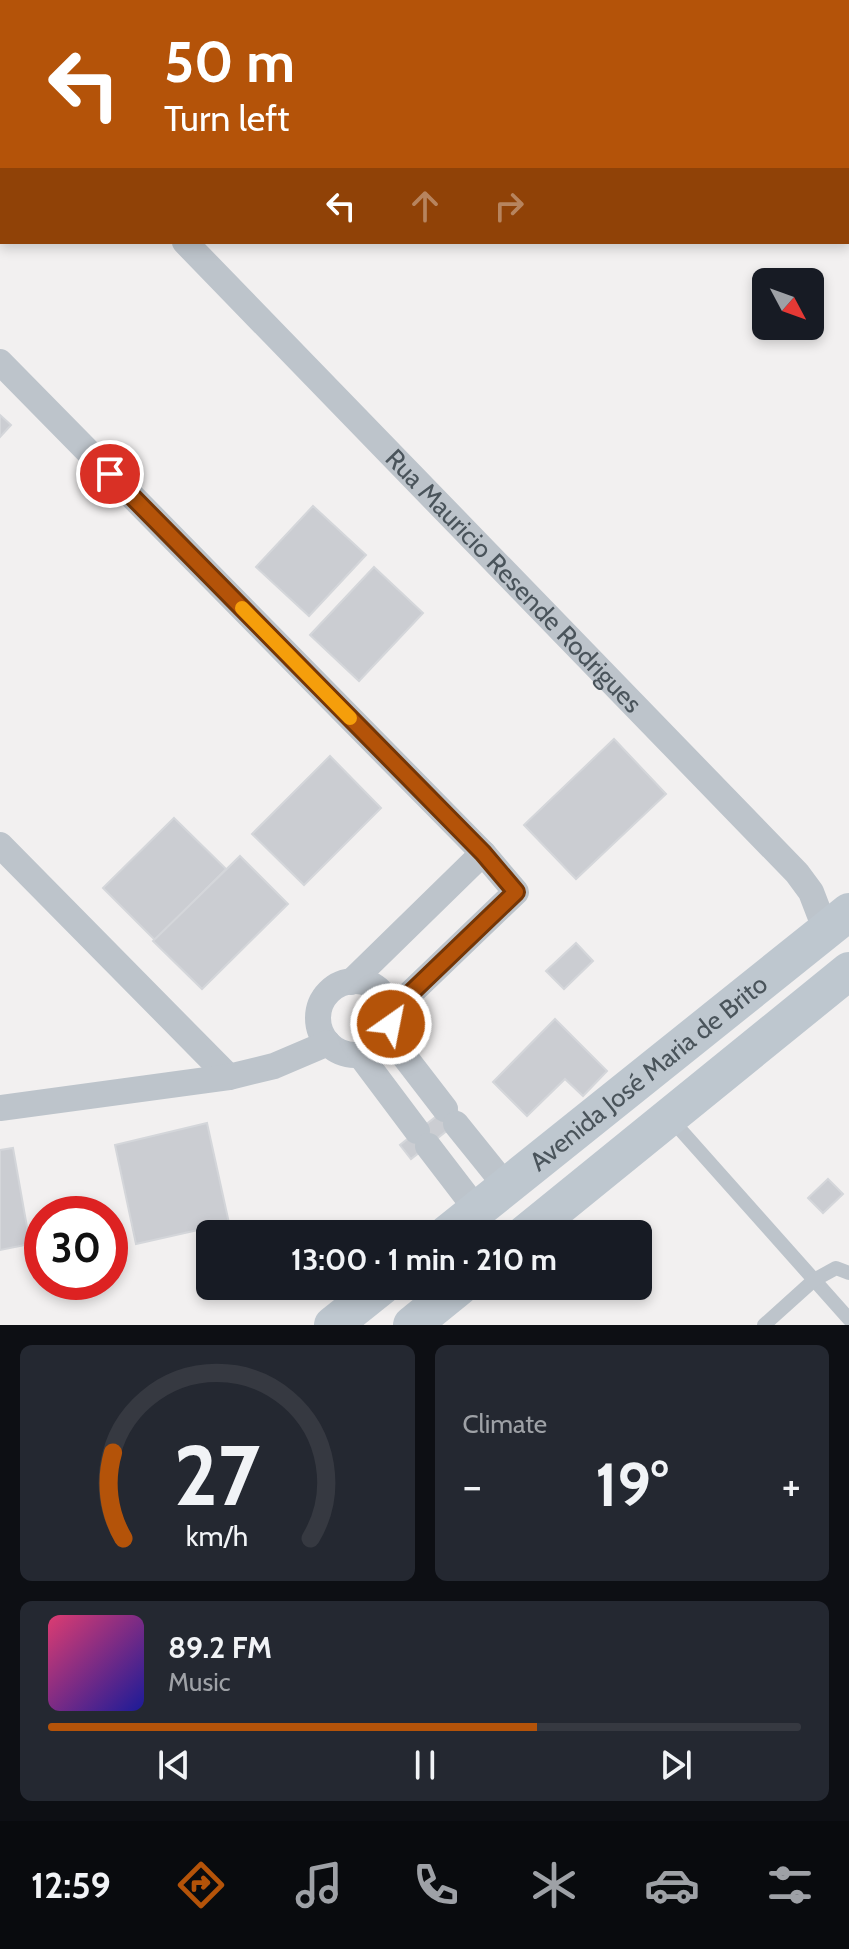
<!DOCTYPE html>
<meta charset="utf-8">
<style>
body{margin:0;font-family:Cabin,sans-serif;background:#242831;color:#f1f3f6;height:100vh;display:flex;flex-direction:column;font-size:30px;white-space:nowrap}
*{box-sizing:border-box;margin:0}
p{font-size:26px;color:#9ea1a6}
.icon{flex:none;width:44px;height:44px;fill:none;stroke:currentColor;stroke-width:2;stroke-linecap:round;stroke-linejoin:round}
.map{position:relative;height:1325px;overflow:hidden}
.side{display:flex;flex-direction:column;gap:20px;padding:20px;background:#0d0f14;flex:1}
.side>*{flex:none}
.banner{position:absolute;left:0px;top:0px;width:850px;height:244px;box-shadow:0 4px 12px #0003;background:#b45309;color:#fff;overflow:hidden}
.needle{width:52px;rotate:131deg}
.fabs{position:absolute;left:752px;top:268px;display:grid;gap:16px}
.fabs a{display:grid;place-items:center;width:72px;height:72px;border-radius:12px;background:#171b24;box-shadow:0 4px 12px #0003;font-size:40px}
.speed{position:absolute;left:24px;top:1196px;display:flex;gap:16px;font-size:40px;font-weight:700;text-align:center}
.speed>*{display:grid;place-content:center;width:104px;height:104px;border-radius:50%;background:#171b24;box-shadow:0 4px 12px #0003;line-height:1}
.speed .limit{border:12px solid #d22;background:#fff;color:#111}
.pin{position:absolute;display:grid;place-items:center;width:68px;height:68px;color:#fff;margin:-34px;border:4px solid #fff;border-radius:50%;box-shadow:0 2px 8px #0007}
.me{position:absolute;width:88px;margin:-44px;rotate:33deg;stroke-linejoin:round;filter:drop-shadow(0 0 6px #0008)}
.turn{display:flex;align-items:center;gap:28px;height:168px;padding:0 32px;font-size:36px}
.turn .icon{width:104px;height:104px;stroke-width:2.5}
.turn b{display:block;font-size:56px;line-height:68px}
.lanes{display:flex;align-items:center;height:76px;padding:0 32px;background:#0003;justify-content:center;gap:40px;direction:ltr}
.lanes .off{opacity:.35}
.big{font-size:60px;font-weight:800;line-height:1.1}
.side .widget{flex:1;display:flex;flex-direction:column;justify-content:center;gap:12px;min-width:0;padding:0 28px;border-radius:12px;background:#242831}
.side .dial{align-items:center;gap:0}
.dial svg{height:208px;overflow:visible;fill:none;stroke:#363941;stroke-width:7;stroke-linecap:round;text-anchor:middle}
.dial text{fill:#f1f3f6;stroke:none}
.song{display:flex;align-items:center;gap:24px}
.cover{width:96px;height:96px;border-radius:12px;background:linear-gradient(135deg,hsl(340 70% 55%),hsl(240 70% 35%))}
.played{height:8px;border-radius:4px;background:linear-gradient(90deg,#b45309 65%,#363941 65%)}
.keys{display:flex;justify-content:space-around;direction:ltr}
.heat{display:flex;justify-content:space-between;align-items:center;font-size:44px;direction:ltr}
.side .tiles{flex:1;display:grid;gap:20px;grid-template-columns:1fr 1fr}
.widget:last-child{grid-column:span 2}
.trip{position:absolute;left:196px;top:1220px;width:456px;height:80px;border-radius:12px;background:#171b24;box-shadow:0 4px 12px #0003;font-weight:800;line-height:80px;text-align:center}
.tab-bar{display:flex;height:128px;justify-content:space-around;align-items:center;background:#090b0e;color:#9ea1a6}
.tab-bar .icon{width:56px;height:56px}
.tab-bar .on{color:#b45309}
.tab-bar b{font-size:36px;color:#f1f3f6}
.map>svg:first-child{display:block}
</style>
<div class="map">
<svg width="849" height="1325" viewBox="0 0 849 1325">
<rect width="100%" height="100%" fill="#f2f0f0"/>
<g fill="#cbcdd2" stroke="#d4d6da" stroke-width="2">
<path d="M 0,415 L 11,425 L 0,437 Z"/>
<path d="M 313,506 L 366,555 L 309,616 L 256,567 Z"/>
<path d="M 374,567 L 423,613 L 359,681 L 310,635 Z"/>
<path d="M 614,739 L 666,794 L 576,879 L 524,825 Z"/>
<path d="M 330,756 L 381,808 L 304,885 L 252,834 Z"/>
<path d="M 174,818 L 226,869 L 155,940 L 103,888 Z"/>
<path d="M 240,856 L 288,904 L 202,989 L 153,941 Z"/>
<path d="M 576,943 L 593,961 L 564,989 L 546,971 Z"/>
<path d="M 555,1019 L 607,1071 L 583,1096 L 565,1079 L 527,1116 L 493,1082 Z"/>
<path d="M 452,1104 L 463,1118 L 411,1159 L 400,1145 Z"/>
<path d="M 207,1123 L 229,1223 L 136,1244 L 115,1145 Z"/>
<path d="M 13,1148 L 30,1244 L 0,1250 L 0,1150 Z"/>
<path d="M 828,1179 L 843,1194 L 823,1213 L 808,1198 Z"/>
</g>
<g fill="none" stroke-linecap="round" stroke-linejoin="round">
<g stroke="#bdc4cb" stroke-width="14">
<path d="M 670,1118 L 849,1319"/>
<path d="M 764,1325 L 814,1280 L 836,1268 L 849,1273"/>
</g>
<g stroke="#bdc4cb" stroke-width="26">
<path d="M 0,51 L 2,53"/>
<path id="s1" d="M 185,242 L 797,873 L 811,892 L 826,931"/>
<path d="M 0,362 L 483,853 L 516,892 L 391,1012"/>
<path d="M 0,845 L 229,1077"/>
<circle cx="355" cy="1018" r="37"/>
<path d="M 351,982 L 483,853"/>
<path d="M 388,1035 L 445,1109"/>
<path d="M 360,1055 L 417,1131"/>
<path d="M 0,1108 L 229,1077 L 274,1066 L 328,1043"/>
<path d="M 456,1124 L 506,1186"/>
<path d="M 428,1146 L 477,1210"/>
</g>
<g stroke="#bec7cf" stroke-width="38">
<path id="s2" d="M 447,1234 L 849,912"/>
<path d="M 525,1234 L 849,971"/>
<path d="M 333,1325 L 382,1286"/>
<path d="M 412,1325 L 460,1286"/>
</g>
</g>
<g fill="none" stroke-linecap="round" stroke-linejoin="round">
<defs>
<path id="route" d="M 110,474 L 483,853 L 516,892 L 391,1012 L 391,1024"/>
</defs>
<use href="#route" stroke="#753606" stroke-width="20"/>
<use href="#route" stroke="#b45309" stroke-width="14"/>
<path stroke="#f59e0b" stroke-width="14" d="M 242,608 L 350,718"/>
</g>
<g text-anchor="middle" dominant-baseline="central" stroke-width="6" stroke-linejoin="round" paint-order="stroke">
<g font-size="26" fill="#4a545b" stroke="#fff">
<text stroke="none"><textPath href="#s1" startOffset="472">Rua Mauricio Resende Rodrigues</textPath></text>
<text stroke="none"><textPath href="#s2" startOffset="258">Avenida José Maria de Brito</textPath></text>
</g>
</g>
</svg>
<div class="fabs">
<a><svg class="needle" viewBox="-14 -14 28 28"><path d="M0-13l5 13h-10z" fill="#e53935"/><path d="M0 13l5-13h-10z" fill="#9ea1a6"/></svg></a>
</div>
<div class="speed"><div class="limit">30</div></div>
<div class="pin" style="left:110px;top:474px;background:#d93025"><svg class="icon" aria-label="arrive" viewBox="0 0 24 24"><path d="M6 21V4h12l-3 4 3 4H6"/></svg></div>
<svg class="me" style="left:391px;top:1024px" viewBox="-20 -20 40 40"><circle r="17" fill="#b45309" stroke="#fff" stroke-width="3"/><path d="M0-11L8 9 0 5-8 9z" fill="#fff"/></svg>
<div class="trip">13:00 · 1 min · 210 m</div>
<div class="banner">
<div class="turn"><svg class="icon" aria-label="left" viewBox="0 0 24 24"><path d="M17 20v-9H6M10 6l-5 5 5 5"/></svg><div><b>50 m</b>Turn left</div></div>
<div class="lanes"><svg class="icon" aria-label="left" viewBox="0 0 24 24"><path d="M17 20v-9H6M10 6l-5 5 5 5"/></svg><svg class="icon off" aria-label="ahead" viewBox="0 0 24 24"><path d="M12 20V5M6 11l6-6 6 6"/></svg><svg class="icon off" aria-label="right" viewBox="0 0 24 24"><path d="M7 20v-9h11M14 6l5 5-5 5"/></svg></div>
</div>
</div>
<section class="side">
<div class="tiles">
<div class="widget dial"><svg viewBox="0 0 100 80">
<path d="M14 69A42 42 0 1 1 86 69"/>
<path d="M14 69A42 42 0 0 1 10 36" stroke="#b45309"/>
<text x="50" y="56" font-size="32" font-weight="700">27</text>
<text x="50" y="72" font-size="11">km/h</text>
</svg></div>
<div class="widget"><p>Climate</p>
<div class="heat"><a>−</a><b class="big">19°</b><a>+</a></div>
</div>
<div class="widget">
<div class="song"><i class="cover"></i><div><b>89.2 FM</b><p>Music</p></div></div>
<div class="played"></div>
<div class="keys"><svg class="icon" aria-label="previous" viewBox="0 0 24 24"><path d="M18 5L8 12l10 7zM5 5v14"/></svg><svg class="icon" aria-label="pause" viewBox="0 0 24 24"><path d="M8 5v14M16 5v14"/></svg><svg class="icon" aria-label="next" viewBox="0 0 24 24"><path d="M6 5l10 7-10 7zM19 5v14"/></svg></div>
</div>
</div>
</section>
<nav class="tab-bar">
<b>12:59</b>
<svg class="icon on" aria-label="directions" viewBox="0 0 24 24"><path d="M12 3l9 9-9 9-9-9zM9 14v-3h6M13 9l2 2-2 2"/></svg>
<svg class="icon" aria-label="music" viewBox="0 0 24 24"><path d="M9 18V5l10-2v13"/><circle cx="6" cy="18" r="3"/><circle cx="16" cy="16" r="3"/></svg>
<svg class="icon" aria-label="phone" viewBox="0 0 24 24"><path d="M5 4h4l2 5-3 2q2 4 5 5l2-3 5 2v4C11 20 4 13 5 4z"/></svg>
<svg class="icon" aria-label="climate" viewBox="0 0 24 24"><path d="M12 3v18M4 7l16 10M4 17L20 7"/></svg>
<svg class="icon" aria-label="car" viewBox="0 0 24 24"><path d="M5 17H2v-5l4-1 3-4h7l3 4 3 1v5h-3M9 17h6M6 11h13"/><circle cx="7" cy="17" r="2"/><circle cx="17" cy="17" r="2"/></svg>
<svg class="icon" aria-label="filters" viewBox="0 0 24 24"><path d="M4 7h16M4 17h16"/><circle cx="9" cy="7" r="2"/><circle cx="15" cy="17" r="2"/></svg>
</nav>
